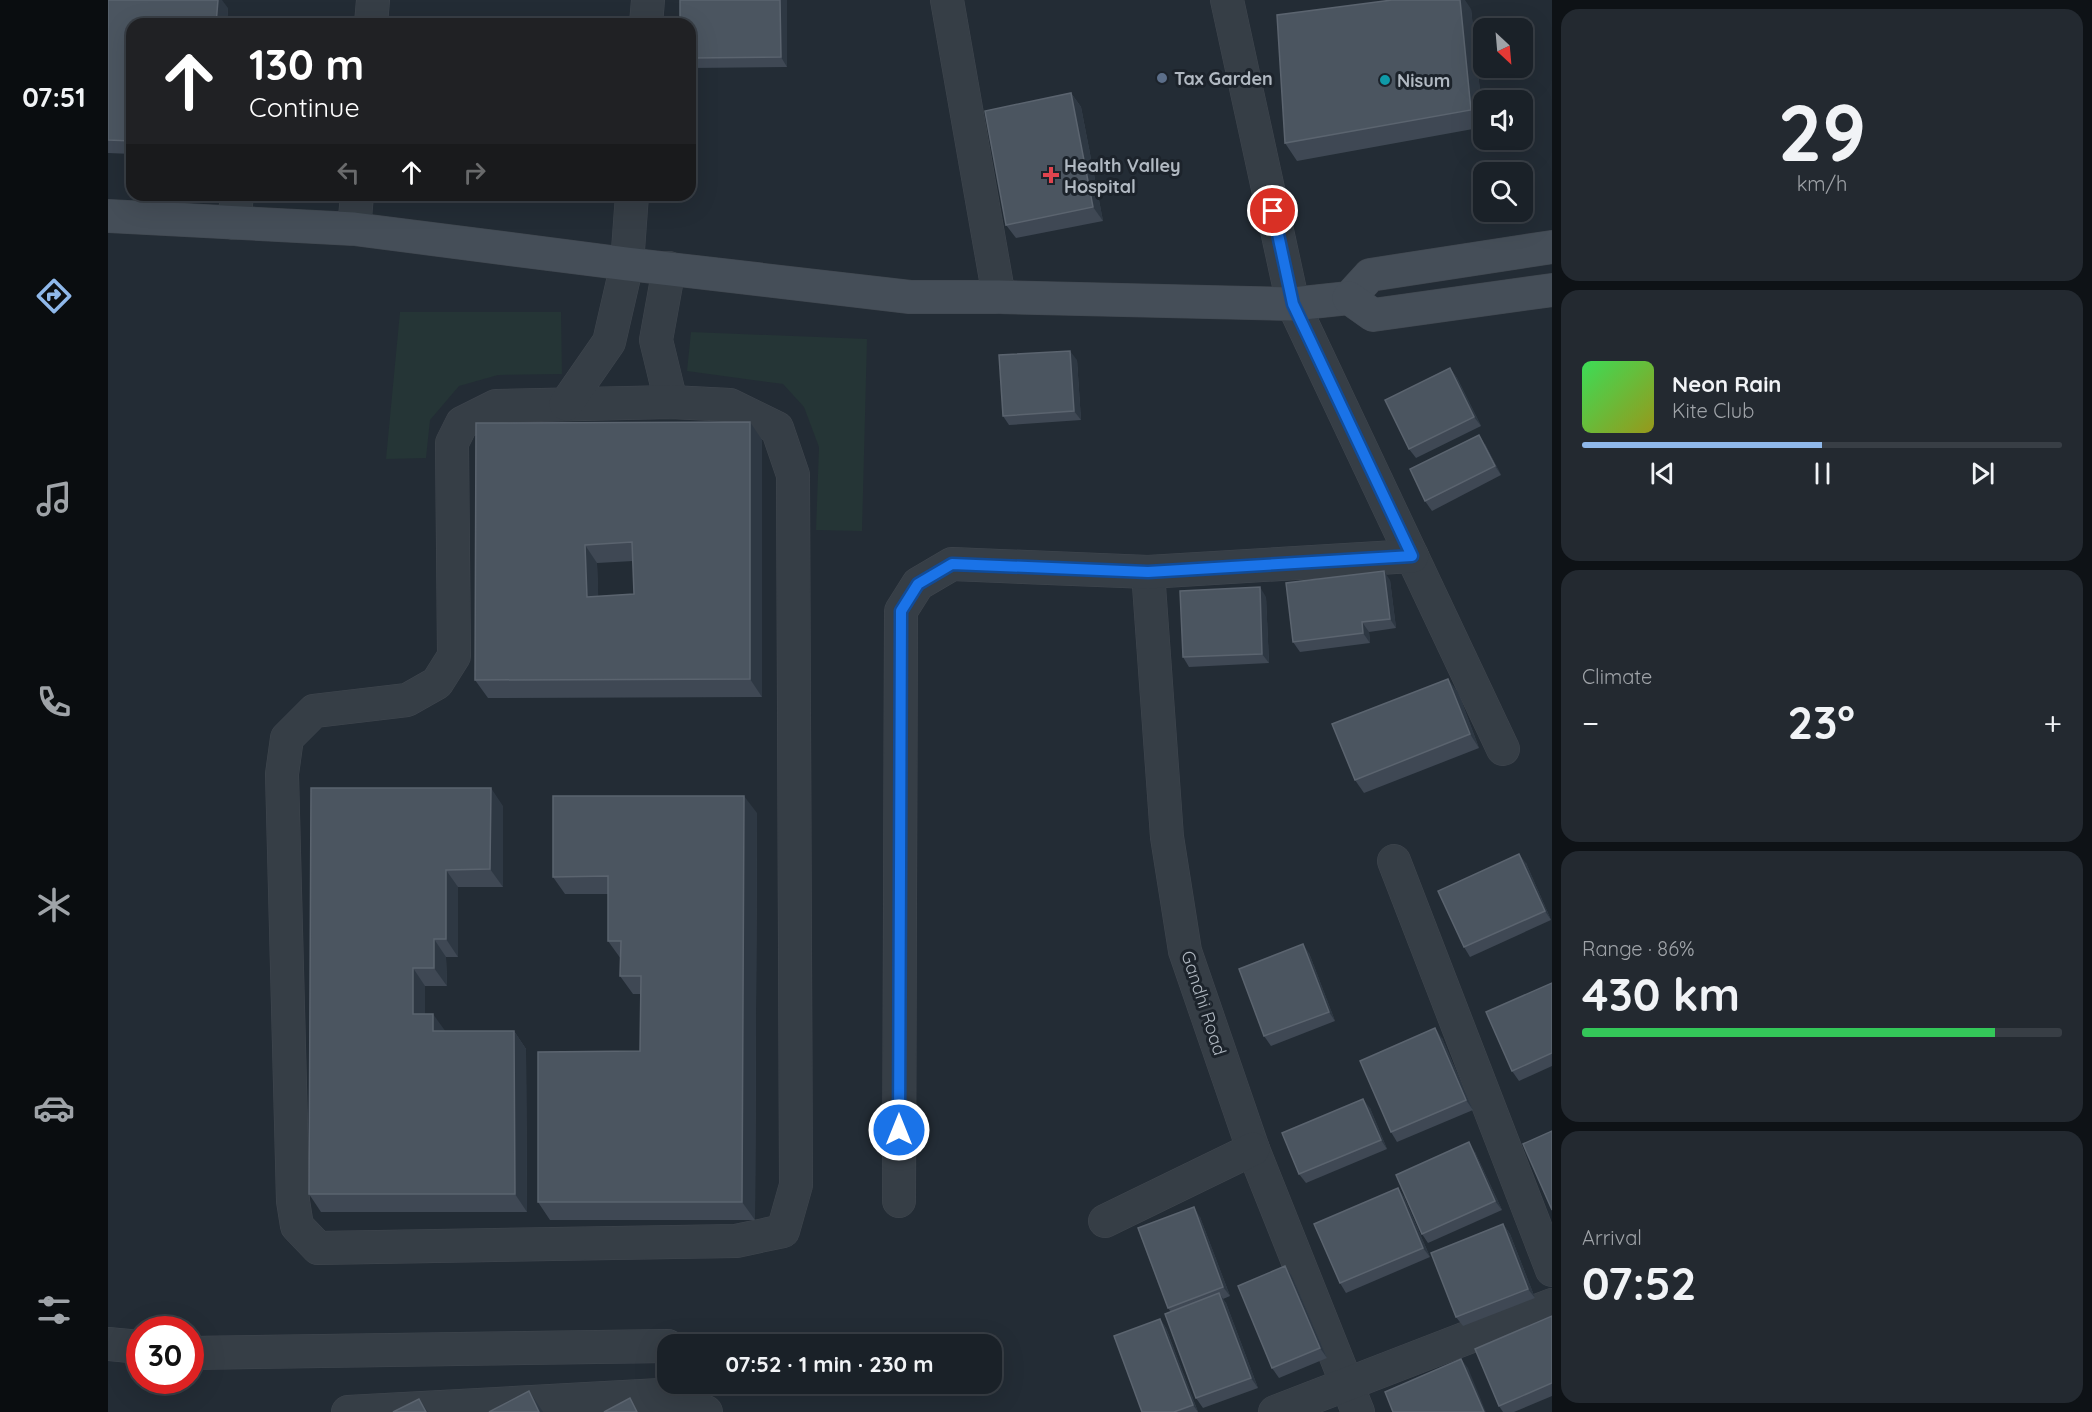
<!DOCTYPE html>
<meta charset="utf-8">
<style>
body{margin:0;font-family:Quicksand,sans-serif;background:#232930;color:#f1f3f6;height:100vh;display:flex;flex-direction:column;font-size:22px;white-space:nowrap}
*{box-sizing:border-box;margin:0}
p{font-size:20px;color:#9fa3a8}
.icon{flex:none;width:33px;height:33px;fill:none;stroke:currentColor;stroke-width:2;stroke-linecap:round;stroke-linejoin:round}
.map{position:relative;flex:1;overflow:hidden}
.panel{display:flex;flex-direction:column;gap:9px;padding:9px;background:#0e1216;width:540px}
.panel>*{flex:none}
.guide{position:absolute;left:18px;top:18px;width:570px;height:183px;border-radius:18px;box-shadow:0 6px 24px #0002,0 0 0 2px #383e45;background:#202124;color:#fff;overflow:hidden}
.needle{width:39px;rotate:154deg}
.buttons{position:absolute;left:1365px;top:18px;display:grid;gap:12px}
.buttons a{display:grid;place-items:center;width:60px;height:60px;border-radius:12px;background:#1a2128;box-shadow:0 6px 24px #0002,0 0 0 2px #383e45;font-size:30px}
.speed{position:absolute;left:18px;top:1316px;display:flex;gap:12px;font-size:30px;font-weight:700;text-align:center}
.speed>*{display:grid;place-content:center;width:78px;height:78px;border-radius:50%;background:#1a2128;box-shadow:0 6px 24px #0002,0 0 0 2px #383e45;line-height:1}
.speed .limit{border:9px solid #d22;background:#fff;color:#111}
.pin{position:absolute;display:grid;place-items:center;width:51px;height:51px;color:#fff;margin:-26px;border:3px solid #fff;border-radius:50%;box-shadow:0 2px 6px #0007}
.me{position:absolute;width:66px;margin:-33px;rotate:0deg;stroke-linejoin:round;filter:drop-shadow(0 0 4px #0008)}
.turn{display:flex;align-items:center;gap:21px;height:126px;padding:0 24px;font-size:27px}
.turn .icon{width:78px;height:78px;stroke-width:2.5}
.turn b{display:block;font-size:42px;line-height:51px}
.lanes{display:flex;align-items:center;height:57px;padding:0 24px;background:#0003;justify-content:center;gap:30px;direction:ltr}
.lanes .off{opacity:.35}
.big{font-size:45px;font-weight:800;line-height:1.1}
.panel .tile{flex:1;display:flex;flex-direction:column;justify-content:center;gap:9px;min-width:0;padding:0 21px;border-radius:18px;background:#232930}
.panel .dial{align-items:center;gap:0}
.dial b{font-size:78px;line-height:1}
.song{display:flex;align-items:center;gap:18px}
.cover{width:72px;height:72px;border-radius:9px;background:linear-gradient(135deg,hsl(130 70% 55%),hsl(60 70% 35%))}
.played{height:6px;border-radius:3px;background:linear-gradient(90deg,#8fb8ea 50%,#383e45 50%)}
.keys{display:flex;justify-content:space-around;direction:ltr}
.heat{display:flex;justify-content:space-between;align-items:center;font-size:33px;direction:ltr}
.charge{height:9px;border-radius:4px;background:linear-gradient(90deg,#34c759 86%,#383e45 0)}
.trip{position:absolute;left:549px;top:1334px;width:345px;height:60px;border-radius:18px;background:#1a2128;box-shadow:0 6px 24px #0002,0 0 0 2px #383e45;font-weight:800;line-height:60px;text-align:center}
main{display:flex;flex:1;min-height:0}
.tabs{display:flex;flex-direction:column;width:108px;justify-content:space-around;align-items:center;background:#0a0d10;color:#9fa3a8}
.tabs .icon{width:42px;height:42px}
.tabs .active{color:#8fb8ea}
.tabs b{font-size:27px;color:#f1f3f6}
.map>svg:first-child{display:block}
</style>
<main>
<nav class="tabs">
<b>07:51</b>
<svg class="icon active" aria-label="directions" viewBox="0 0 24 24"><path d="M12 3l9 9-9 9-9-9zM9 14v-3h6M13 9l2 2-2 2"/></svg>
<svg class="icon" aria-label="music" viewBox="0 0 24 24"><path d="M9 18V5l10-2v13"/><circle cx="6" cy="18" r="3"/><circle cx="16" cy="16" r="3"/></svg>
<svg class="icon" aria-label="phone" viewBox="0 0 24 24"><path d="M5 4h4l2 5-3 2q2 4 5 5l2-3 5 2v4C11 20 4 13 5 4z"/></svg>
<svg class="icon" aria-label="climate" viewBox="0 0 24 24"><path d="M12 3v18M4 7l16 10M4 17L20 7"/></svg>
<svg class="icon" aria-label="car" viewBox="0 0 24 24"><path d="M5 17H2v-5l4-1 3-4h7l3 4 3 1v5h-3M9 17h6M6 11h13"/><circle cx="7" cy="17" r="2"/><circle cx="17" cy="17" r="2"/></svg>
<svg class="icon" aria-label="filters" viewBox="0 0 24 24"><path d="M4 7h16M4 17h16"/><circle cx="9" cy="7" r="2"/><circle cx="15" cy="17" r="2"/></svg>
</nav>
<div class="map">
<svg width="1444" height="1412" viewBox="0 0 1444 1412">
<rect width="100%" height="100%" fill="#232c35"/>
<g fill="#253536">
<path d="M 292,312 L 453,312 L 454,374 L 390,375 L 351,386 L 322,420 L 318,458 L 278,459 Z"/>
<path d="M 583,332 L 759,339 L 754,531 L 708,530 L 711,447 L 696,407 L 675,384 L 579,371 Z"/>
</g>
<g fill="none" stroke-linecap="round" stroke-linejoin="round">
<defs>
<g id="street">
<path d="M 839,0 L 891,297"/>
<path d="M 1119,0 L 1185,304 L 1395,749"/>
<path d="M 263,24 L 265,0"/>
<path d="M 538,24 L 540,0"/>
<path d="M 126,223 L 129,195"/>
<path d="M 246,229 L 249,195"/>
<path d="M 561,268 L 548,340 L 563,402"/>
<path d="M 563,402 L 622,405 L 669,428 L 685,475 L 688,1185 L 675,1231 L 628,1241 L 210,1248 L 189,1226 L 185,1201 L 174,774 L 179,738 L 206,711 L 299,700 L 329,683 L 346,656 L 344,443 L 354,423 L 388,406 Z"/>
<path d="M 458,404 L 501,342 L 519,264 L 524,195"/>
<path d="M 1040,572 L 1059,837 L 1077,951 L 1145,1149 L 1250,1412"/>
<path d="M 1286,861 L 1444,1270"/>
<path d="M 791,1201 L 793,611 L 810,584 L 844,564 L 1040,572 L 1304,556"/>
<path d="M 997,1221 L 1145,1149"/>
<path d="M 0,1344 L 32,1347"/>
<path d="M 82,1353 L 560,1346"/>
<path d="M 240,1412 L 552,1395 L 598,1412"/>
<path d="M 1167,1412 L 1444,1305"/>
</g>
<g id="secondary">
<path d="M 0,216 L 246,229 L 519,264 L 802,297 L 891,297 L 1185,304 L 1241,298 L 1262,275 L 1444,247"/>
<path d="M 1241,298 L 1265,315 L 1444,290"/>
</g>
</defs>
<use href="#street" stroke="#40474f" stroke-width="34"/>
<use href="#secondary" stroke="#40474f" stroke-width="34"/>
<use href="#street" stroke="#363e46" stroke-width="33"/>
<use href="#secondary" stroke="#454e58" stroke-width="33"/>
</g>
<g fill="#3f4854" fill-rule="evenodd">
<path d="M 0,0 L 120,8 L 119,24 L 24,24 L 24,154 L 0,153 Z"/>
<path d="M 572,0 L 679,0 L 679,67 L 582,68 L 582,24 Z"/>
<path d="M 1363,9 L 1376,127 L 1189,161 L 1177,143 Z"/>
<path d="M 963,93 L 973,107 L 995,221 L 908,238 L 898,225 Z"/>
<path d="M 969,360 L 973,420 L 901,425 L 895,416 Z"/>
<path d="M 1342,368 L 1349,378 L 1373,426 L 1308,458 L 1301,449 Z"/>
<path d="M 368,423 L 654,440 L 654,697 L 380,698 L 367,680 ZM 525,561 L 526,594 L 490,596 L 489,563 Z"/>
<path d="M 1377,444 L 1393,475 L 1324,511 L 1317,501 Z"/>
<path d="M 1282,580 L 1288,628 L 1261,632 L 1262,643 L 1192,652 L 1185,642 Z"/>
<path d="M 1158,597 L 1161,663 L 1081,667 L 1075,657 Z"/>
<path d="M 1350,692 L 1371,748 L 1256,793 L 1247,780 Z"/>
<path d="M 203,788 L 395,806 L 395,887 L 350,887 L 350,957 L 338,957 L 339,986 L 317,986 L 317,1014 L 337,1031 L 406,1031 L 418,1049 L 419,1212 L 213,1212 L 201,1194 Z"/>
<path d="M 649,813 L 647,1220 L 442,1220 L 430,1202 L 532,1051 L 533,994 L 525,994 L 512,976 L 513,959 L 500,941 L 500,894 L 457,894 L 445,877 Z"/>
<path d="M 1418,863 L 1443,920 L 1362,957 L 1356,947 Z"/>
<path d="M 1201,953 L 1227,1021 L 1163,1046 L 1156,1036 Z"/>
<path d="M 1444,983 L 1444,1066 L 1411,1081 L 1404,1071 Z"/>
<path d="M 1334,1038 L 1365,1110 L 1289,1142 L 1283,1132 Z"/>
<path d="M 1262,1108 L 1279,1149 L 1198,1183 L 1191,1174 Z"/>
<path d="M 1367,1152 L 1394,1210 L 1320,1243 L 1314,1234 Z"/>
<path d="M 1290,1188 L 1296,1197 L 1322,1257 L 1238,1293 L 1232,1283 Z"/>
<path d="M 1092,1217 L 1122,1296 L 1115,1299 L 1118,1303 L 1150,1388 L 1095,1408 L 1088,1398 L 1063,1312 L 1060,1308 Z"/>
<path d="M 1395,1224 L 1402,1234 L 1427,1298 L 1355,1326 L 1348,1317 Z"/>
<path d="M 1177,1266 L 1184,1276 L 1219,1358 L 1171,1378 L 1164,1368 Z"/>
<path d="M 1444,1316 L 1444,1396 L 1406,1412 L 1395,1412 L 1391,1406 Z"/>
<path d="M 1052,1319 L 1058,1328 L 1090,1412 L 1034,1412 Z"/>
</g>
<g fill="#2e3843">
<path d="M 110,0 L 114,0 L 120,8 L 119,24 L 108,24 Z"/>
<path d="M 672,0 L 679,0 L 679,67 L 673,57 Z"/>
<path d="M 1352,0 L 1357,0 L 1363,9 L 1376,127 L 1363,110 Z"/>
<path d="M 963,93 L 973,107 L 995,221 L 985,207 Z"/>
<path d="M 962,351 L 969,360 L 973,420 L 966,411 Z"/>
<path d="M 1342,368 L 1349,378 L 1373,426 L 1366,417 Z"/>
<path d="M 642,422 L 654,440 L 654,697 L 642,679 Z"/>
<path d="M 1371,435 L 1377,444 L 1393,475 L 1387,466 Z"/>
<path d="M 477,545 L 489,563 L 491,615 L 479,597 Z"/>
<path d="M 1276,571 L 1282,580 L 1288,628 L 1282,619 Z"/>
<path d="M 1152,587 L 1158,597 L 1161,663 L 1154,654 Z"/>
<path d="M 1254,622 L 1261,632 L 1262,643 L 1255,633 Z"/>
<path d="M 1340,679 L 1350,692 L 1371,748 L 1362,734 Z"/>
<path d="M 383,788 L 395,806 L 395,887 L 382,869 Z"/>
<path d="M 636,796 L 649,813 L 647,1220 L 634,1202 Z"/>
<path d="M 1411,854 L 1418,863 L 1443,920 L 1437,911 Z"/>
<path d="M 338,870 L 350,887 L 350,957 L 338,939 Z"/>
<path d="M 326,939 L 338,957 L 339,986 L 326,968 Z"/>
<path d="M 1195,944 L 1201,953 L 1227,1021 L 1221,1012 Z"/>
<path d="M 305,968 L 317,986 L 317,1032 L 305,1014 Z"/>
<path d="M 325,1014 L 338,1032 L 325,1031 Z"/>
<path d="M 1327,1028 L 1334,1038 L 1365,1110 L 1358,1100 Z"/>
<path d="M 406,1031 L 418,1049 L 419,1212 L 407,1194 Z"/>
<path d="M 1255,1099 L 1262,1108 L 1279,1149 L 1273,1140 Z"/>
<path d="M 1361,1142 L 1367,1152 L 1394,1210 L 1387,1201 Z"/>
<path d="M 1290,1188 L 1296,1197 L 1322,1257 L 1315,1248 Z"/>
<path d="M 1086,1207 L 1092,1217 L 1122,1296 L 1115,1287 Z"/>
<path d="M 1395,1224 L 1402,1234 L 1427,1298 L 1420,1289 Z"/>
<path d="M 1177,1266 L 1184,1276 L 1219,1358 L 1212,1348 Z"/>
<path d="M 1111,1293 L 1118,1303 L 1150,1388 L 1143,1378 Z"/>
<path d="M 1052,1319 L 1058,1328 L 1090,1412 L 1085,1405 Z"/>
<path d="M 1353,1359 L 1360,1368 L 1378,1412 L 1376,1412 Z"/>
<path d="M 421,1391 L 435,1412 L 431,1412 Z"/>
<path d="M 311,1399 L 320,1412 L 318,1412 Z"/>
</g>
<g fill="#4b5560" stroke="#5b646f" stroke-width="1.5" fill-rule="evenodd">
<path d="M 0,0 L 110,0 L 108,24 L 24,24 L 24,141 L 0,140 Z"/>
<path d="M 572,0 L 672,0 L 673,57 L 582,58 L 582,24 L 572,24 Z"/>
<path d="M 1284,0 L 1352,0 L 1363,110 L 1177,143 L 1169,15 Z"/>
<path d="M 963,93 L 985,207 L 898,225 L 877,111 Z"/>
<path d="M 962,351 L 966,411 L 895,416 L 891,355 Z"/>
<path d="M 1342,368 L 1366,417 L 1301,449 L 1277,400 Z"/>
<path d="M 642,422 L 642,679 L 367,680 L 368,423 ZM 524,542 L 526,594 L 479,597 L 477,545 Z"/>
<path d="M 1371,435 L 1387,466 L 1317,501 L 1302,469 Z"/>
<path d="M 1276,571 L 1282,619 L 1254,622 L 1255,633 L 1185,642 L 1178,583 Z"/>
<path d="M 1152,587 L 1154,654 L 1075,657 L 1072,591 Z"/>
<path d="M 1340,679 L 1362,734 L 1247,780 L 1224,724 Z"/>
<path d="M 203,788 L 383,788 L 382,869 L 338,870 L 338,939 L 326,939 L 326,968 L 305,968 L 305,1014 L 325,1014 L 325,1031 L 406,1031 L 407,1194 L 201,1194 Z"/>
<path d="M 445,796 L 636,796 L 634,1202 L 430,1202 L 430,1052 L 532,1051 L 533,976 L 512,976 L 513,941 L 500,941 L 500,876 L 445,877 Z"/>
<path d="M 1411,854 L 1437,911 L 1356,947 L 1330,891 Z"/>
<path d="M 1195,944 L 1221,1012 L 1156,1036 L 1131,969 Z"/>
<path d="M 1444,983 L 1444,1053 L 1404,1071 L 1378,1012 Z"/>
<path d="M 1327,1028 L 1358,1100 L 1283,1132 L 1252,1061 Z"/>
<path d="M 1255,1099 L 1273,1140 L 1191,1174 L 1174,1133 Z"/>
<path d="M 1444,1131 L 1444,1210 L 1415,1144 Z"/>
<path d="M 1361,1142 L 1387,1201 L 1314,1234 L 1288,1175 Z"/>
<path d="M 1290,1188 L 1315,1248 L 1232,1283 L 1206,1224 Z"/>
<path d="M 1086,1207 L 1115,1287 L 1060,1308 L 1030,1228 Z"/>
<path d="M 1395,1224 L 1420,1289 L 1348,1317 L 1323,1253 Z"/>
<path d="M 1177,1266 L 1212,1348 L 1164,1368 L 1130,1286 Z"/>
<path d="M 1111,1293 L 1143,1378 L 1088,1398 L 1057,1314 Z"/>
<path d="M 1444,1316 L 1444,1383 L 1391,1406 L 1367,1349 Z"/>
<path d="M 1052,1319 L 1085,1405 L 1066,1412 L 1034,1412 L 1006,1336 Z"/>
<path d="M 1353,1359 L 1376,1412 L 1285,1412 L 1277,1392 Z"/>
<path d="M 421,1391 L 431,1412 L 381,1412 Z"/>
<path d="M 522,1398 L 529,1412 L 496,1412 Z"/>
<path d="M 311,1399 L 318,1412 L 285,1412 Z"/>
</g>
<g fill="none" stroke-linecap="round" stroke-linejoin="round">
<defs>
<path id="route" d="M 791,1130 L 793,611 L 810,584 L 844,564 L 1040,572 L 1304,556 L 1185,304 L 1165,211"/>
</defs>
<use href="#route" stroke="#114b97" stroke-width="15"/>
<use href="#route" stroke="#1a73e8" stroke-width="10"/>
</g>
<circle fill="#5c6f8a" stroke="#1c232b" stroke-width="2" cx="1054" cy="78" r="6"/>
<circle fill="#0f9aa8" stroke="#1c232b" stroke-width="2" cx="1277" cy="80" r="6"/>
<path fill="#e0444e" stroke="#1c232b" stroke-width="2" d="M940 166h6v6h6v6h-6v6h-6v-6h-6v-6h6z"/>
<g text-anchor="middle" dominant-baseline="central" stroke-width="6" stroke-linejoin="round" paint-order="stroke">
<g font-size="18" font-weight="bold" fill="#b1b9c2" stroke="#1c232b" text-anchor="start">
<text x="1066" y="78">Tax Garden</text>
<text x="1289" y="80">Nisum</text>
<text x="956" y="165">Health Valley<tspan x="956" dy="21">Hospital</tspan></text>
</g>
<g font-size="18" fill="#b1b9c2" stroke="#1c232b">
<text transform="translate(1096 1003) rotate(72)">Gandhi Road</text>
</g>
</g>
</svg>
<div class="buttons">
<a><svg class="needle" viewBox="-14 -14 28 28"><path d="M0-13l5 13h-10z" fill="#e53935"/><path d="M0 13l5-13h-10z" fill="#9fa3a8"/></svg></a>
<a><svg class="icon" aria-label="sound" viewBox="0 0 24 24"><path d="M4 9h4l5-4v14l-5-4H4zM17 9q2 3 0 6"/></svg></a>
<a><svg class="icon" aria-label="search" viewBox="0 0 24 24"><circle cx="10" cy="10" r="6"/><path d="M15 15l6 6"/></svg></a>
</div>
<div class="speed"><div class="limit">30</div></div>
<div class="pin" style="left:1165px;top:211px;background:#d93025"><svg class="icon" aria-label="arrive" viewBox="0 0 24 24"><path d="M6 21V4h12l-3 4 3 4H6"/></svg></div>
<svg class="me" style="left:791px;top:1130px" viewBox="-20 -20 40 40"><circle r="17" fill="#1a73e8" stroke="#fff" stroke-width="3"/><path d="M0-11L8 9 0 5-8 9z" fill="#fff"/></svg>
<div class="trip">07:52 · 1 min · 230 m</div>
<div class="guide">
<div class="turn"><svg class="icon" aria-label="ahead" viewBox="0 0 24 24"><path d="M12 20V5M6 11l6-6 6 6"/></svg><div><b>130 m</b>Continue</div></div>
<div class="lanes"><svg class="icon off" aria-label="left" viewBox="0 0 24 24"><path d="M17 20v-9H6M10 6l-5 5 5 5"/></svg><svg class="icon" aria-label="ahead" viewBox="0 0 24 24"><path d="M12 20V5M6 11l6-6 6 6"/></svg><svg class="icon off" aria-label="right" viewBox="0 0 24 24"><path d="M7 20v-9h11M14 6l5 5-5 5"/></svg></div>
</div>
</div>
<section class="panel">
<div class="tile dial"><b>29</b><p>km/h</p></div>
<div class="tile">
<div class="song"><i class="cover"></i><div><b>Neon Rain</b><p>Kite Club</p></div></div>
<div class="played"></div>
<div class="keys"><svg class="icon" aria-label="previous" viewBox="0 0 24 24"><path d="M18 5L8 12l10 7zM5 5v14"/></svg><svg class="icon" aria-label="pause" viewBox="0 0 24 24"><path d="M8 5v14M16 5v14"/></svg><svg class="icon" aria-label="next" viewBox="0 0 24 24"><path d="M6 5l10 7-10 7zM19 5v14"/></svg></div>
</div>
<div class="tile"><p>Climate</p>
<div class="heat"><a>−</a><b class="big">23°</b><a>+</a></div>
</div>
<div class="tile"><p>Range · 86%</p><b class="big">430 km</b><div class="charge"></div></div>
<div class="tile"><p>Arrival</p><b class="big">07:52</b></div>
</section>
</main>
